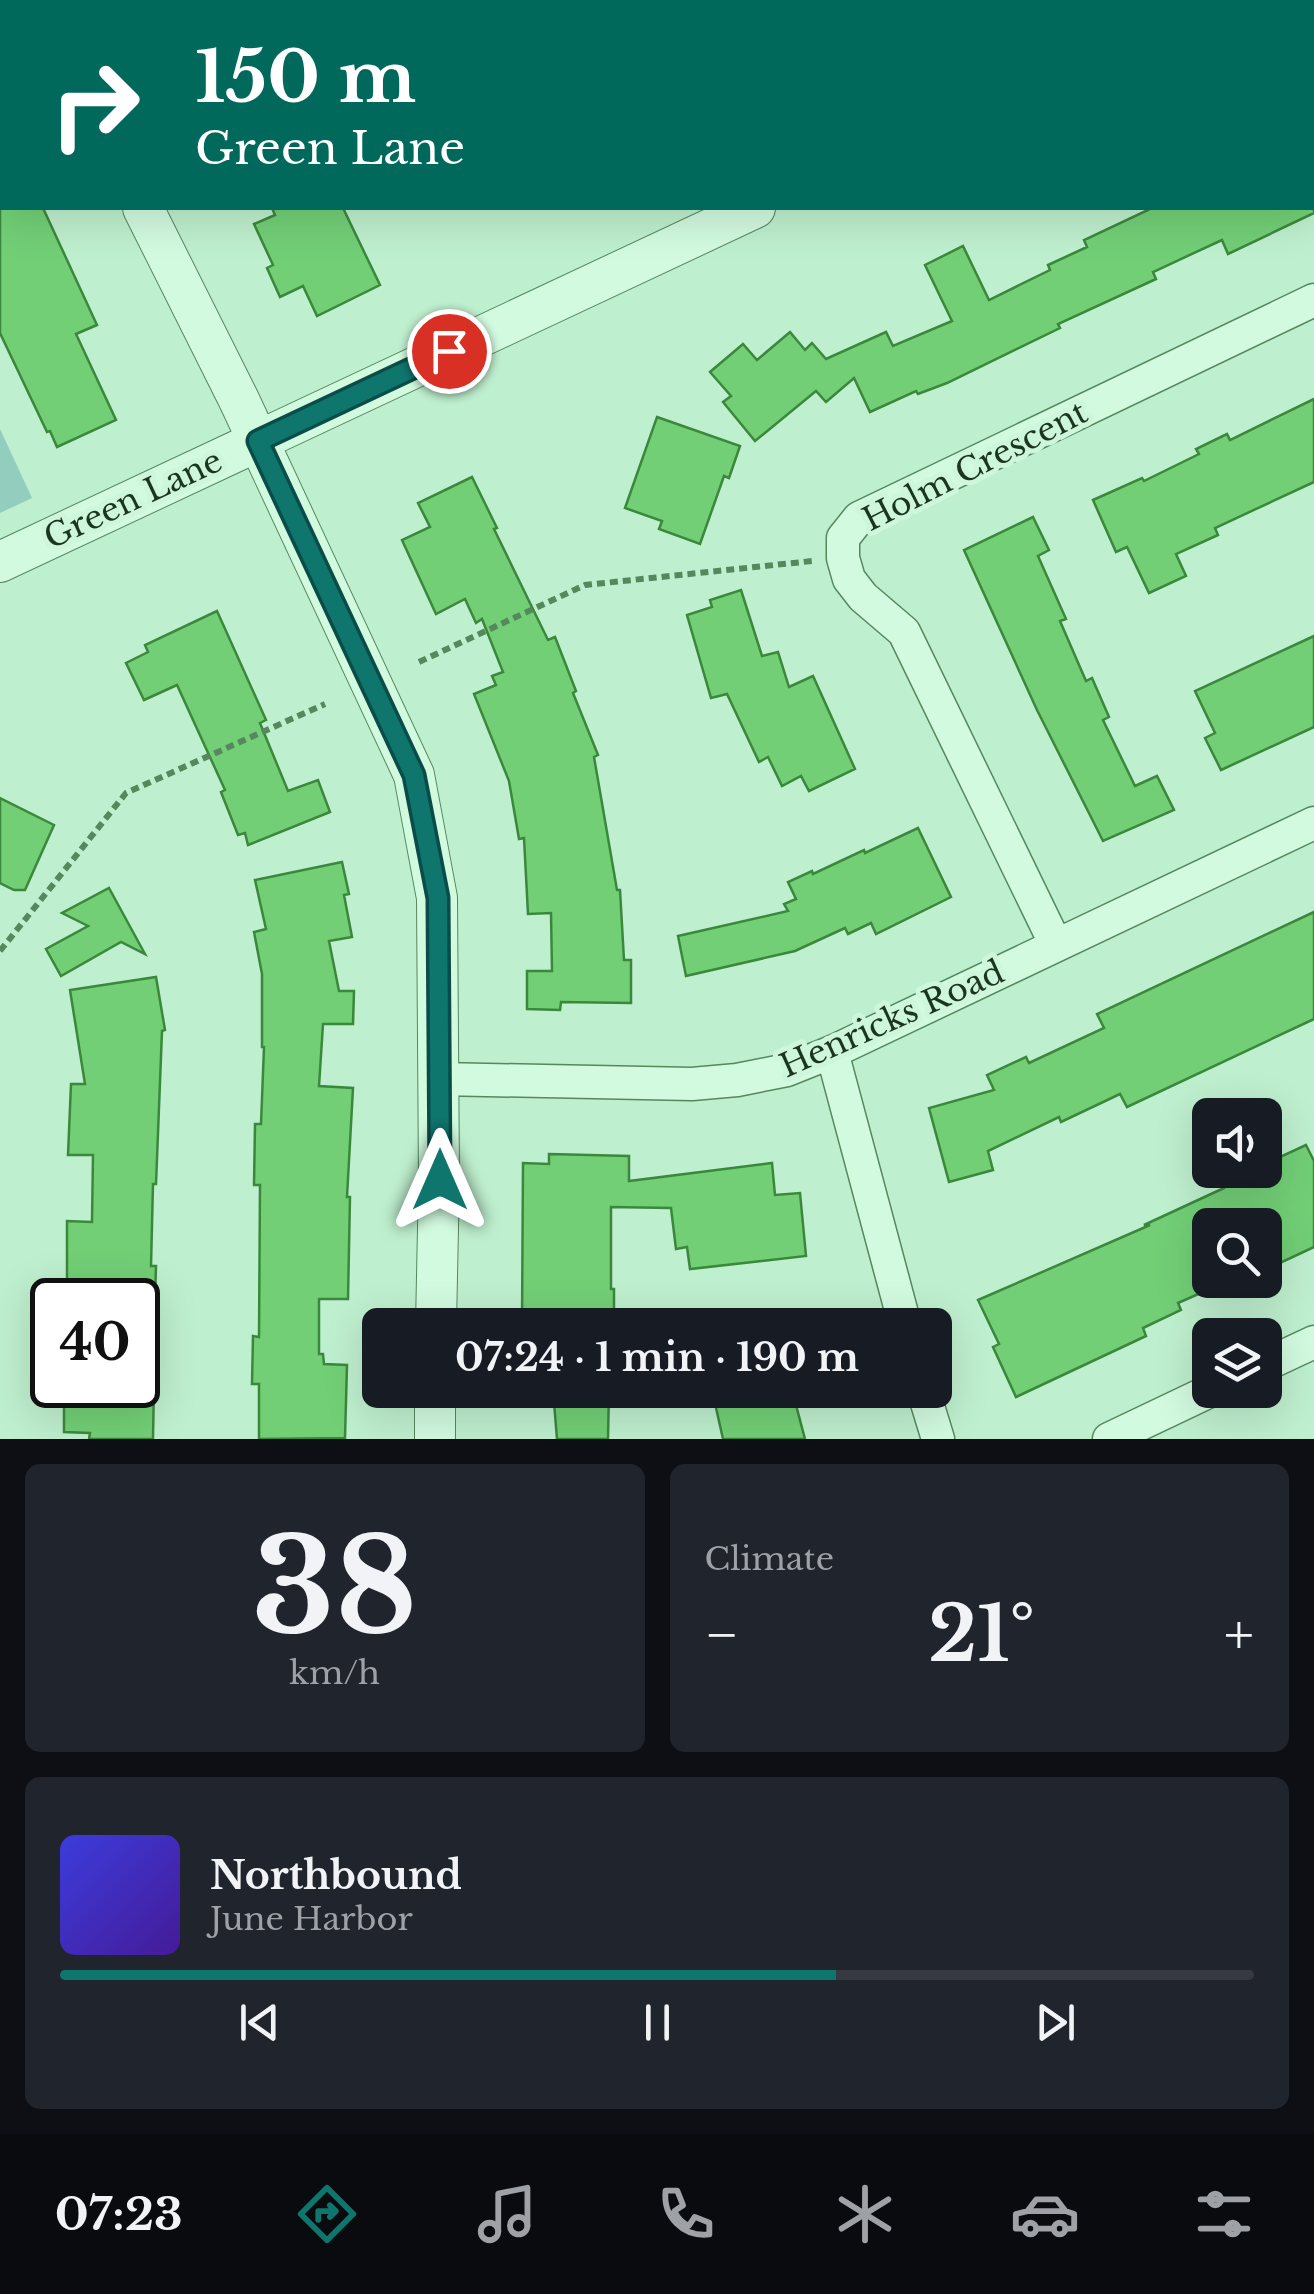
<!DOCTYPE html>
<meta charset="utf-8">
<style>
body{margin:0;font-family:"Libre Baskerville",serif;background:#20242c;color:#f1f3f6;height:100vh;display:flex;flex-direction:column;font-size:38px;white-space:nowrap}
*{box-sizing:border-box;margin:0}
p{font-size:32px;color:#9ea1a6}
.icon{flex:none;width:55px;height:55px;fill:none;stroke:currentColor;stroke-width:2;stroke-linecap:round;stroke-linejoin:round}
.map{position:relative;height:1439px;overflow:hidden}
.details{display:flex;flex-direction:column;gap:25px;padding:25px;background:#0d0f14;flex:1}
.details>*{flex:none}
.top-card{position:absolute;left:0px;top:0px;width:1315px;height:210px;box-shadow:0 10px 40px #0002;background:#00695c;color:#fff;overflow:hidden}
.controls{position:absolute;left:1192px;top:1098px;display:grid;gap:20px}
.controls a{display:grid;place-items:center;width:90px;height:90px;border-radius:15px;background:#171b24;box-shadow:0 10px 40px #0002;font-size:50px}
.speed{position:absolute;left:30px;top:1278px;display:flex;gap:20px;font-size:50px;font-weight:700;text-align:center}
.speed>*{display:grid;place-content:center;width:130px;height:130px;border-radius:50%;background:#171b24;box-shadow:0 10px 40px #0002;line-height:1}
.speed .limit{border:5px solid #111;border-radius:15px;background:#fff;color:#111}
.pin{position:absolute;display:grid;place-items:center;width:85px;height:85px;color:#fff;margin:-42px;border:5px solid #fff;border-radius:50%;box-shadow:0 2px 10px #0007}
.me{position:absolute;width:110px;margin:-55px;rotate:0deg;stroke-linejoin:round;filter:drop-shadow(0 0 8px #0008)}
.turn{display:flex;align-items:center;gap:35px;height:210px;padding:0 30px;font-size:45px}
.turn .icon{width:130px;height:130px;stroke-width:2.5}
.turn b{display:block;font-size:70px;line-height:85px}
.big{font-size:75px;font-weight:800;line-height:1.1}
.details .tile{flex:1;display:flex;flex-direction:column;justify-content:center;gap:15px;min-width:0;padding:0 35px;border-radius:15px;background:#20242c}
.details .dial{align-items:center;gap:0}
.dial b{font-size:130px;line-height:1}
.song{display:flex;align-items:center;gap:30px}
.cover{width:120px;height:120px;border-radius:15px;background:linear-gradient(135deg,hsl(240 70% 55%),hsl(260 70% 35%))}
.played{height:10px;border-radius:5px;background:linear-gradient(90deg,#0f766e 65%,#363941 65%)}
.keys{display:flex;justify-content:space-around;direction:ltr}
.heat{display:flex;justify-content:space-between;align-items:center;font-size:55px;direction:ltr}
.details .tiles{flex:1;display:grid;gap:25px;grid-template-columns:1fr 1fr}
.tile:last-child{grid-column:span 2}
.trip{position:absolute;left:362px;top:1308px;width:590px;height:100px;border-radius:15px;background:#171b24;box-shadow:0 10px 40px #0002;font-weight:800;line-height:100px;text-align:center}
.dock{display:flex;height:160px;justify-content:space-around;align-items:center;background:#090b0e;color:#9ea1a6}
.dock .icon{width:70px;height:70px}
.dock .current{color:#0f766e}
.dock b{font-size:45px;color:#f1f3f6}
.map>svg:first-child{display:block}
</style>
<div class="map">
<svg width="1314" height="1439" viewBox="0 0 1314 1439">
<rect width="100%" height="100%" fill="#beefce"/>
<path fill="#92cdbe" d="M 0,429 L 32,498 L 0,513 Z"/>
<g fill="#72cf76" stroke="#3b883d" stroke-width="2.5">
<path d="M 0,208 L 43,208 L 97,325 L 76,334 L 116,420 L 57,447 L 50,431 L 47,432 L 0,333 Z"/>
<path d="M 272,208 L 343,208 L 380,285 L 317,316 L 303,286 L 280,297 L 267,268 L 273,265 L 254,224 L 275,215 Z"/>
<path d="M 1152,208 L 1314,208 L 1314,213 L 1228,254 L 1222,240 L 1153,272 L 1156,279 L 1058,324 L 1060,328 L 947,383 L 918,394 L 916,391 L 870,412 L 854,378 L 826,402 L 816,391 L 755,441 L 723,402 L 731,396 L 710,372 L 743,344 L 757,360 L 790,332 L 805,350 L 812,343 L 826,359 L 886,332 L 893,346 L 952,321 L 925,265 L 963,246 L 989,300 L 1050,270 L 1048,265 L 1087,247 L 1084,240 Z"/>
<path d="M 1314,399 L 1314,482 L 1215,528 L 1218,535 L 1176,554 L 1186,576 L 1149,593 L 1127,547 L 1116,552 L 1093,500 L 1142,478 L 1144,481 L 1199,454 L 1196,449 L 1227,434 L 1230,440 Z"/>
<path d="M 657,417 L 740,446 L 729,478 L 724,476 L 700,544 L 659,529 L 662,521 L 625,508 Z"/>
<path d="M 472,477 L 497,528 L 494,529 L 548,640 L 555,637 L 576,691 L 573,693 L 598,755 L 594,757 L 617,890 L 620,890 L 624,960 L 631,960 L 631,1003 L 561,1002 L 560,1010 L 527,1009 L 527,971 L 552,971 L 551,913 L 528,914 L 524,838 L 519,839 L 509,781 L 474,694 L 496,685 L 492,676 L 503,672 L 482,619 L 476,623 L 465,599 L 436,614 L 402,540 L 430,527 L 418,503 Z"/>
<path d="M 1033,517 L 1049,550 L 1038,556 L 1066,619 L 1060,621 L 1086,681 L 1092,678 L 1109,717 L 1103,720 L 1135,786 L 1157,776 L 1174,810 L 1103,841 L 1037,710 L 964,550 Z"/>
<path d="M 741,590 L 762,656 L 778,652 L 789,687 L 813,676 L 855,769 L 809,791 L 801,776 L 782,786 L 768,757 L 759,762 L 727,694 L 711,698 L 687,615 L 712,607 L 710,600 Z"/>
<path d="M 217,611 L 266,720 L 260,723 L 288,791 L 318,780 L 330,812 L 248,845 L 245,833 L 238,835 L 221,792 L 225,790 L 177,685 L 144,700 L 126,663 L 148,652 L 145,645 Z"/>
<path d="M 1314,636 L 1314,727 L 1221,770 L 1205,738 L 1215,733 L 1195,691 Z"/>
<path d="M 0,798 L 54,825 L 25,890 L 14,890 L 0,883 Z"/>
<path d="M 918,828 L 951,897 L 876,934 L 871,923 L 848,934 L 845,928 L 795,951 L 686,976 L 678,936 L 788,911 L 784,904 L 796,899 L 788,882 L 812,871 L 813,874 L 864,850 L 865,853 Z"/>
<path d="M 342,862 L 349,894 L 344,895 L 352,937 L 329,941 L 339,991 L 354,991 L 353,1024 L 323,1024 L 319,1086 L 353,1088 L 347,1197 L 350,1197 L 348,1299 L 319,1299 L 319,1354 L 323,1354 L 324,1364 L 347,1365 L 345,1438 L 259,1439 L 259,1384 L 252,1384 L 253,1336 L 259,1337 L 260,1185 L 254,1185 L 255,1124 L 261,1124 L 264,1047 L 262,1047 L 262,974 L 254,932 L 266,929 L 255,880 Z"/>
<path d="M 109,888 L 145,954 L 121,942 L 61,976 L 46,949 L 88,926 L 62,913 Z"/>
<path d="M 1314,912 L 1314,1019 L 1127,1107 L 1120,1094 L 1061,1122 L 1059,1117 L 988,1151 L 993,1170 L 949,1182 L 929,1108 L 994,1090 L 987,1075 L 1026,1057 L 1029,1063 L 1104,1028 L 1097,1014 Z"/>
<path d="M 156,977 L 165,1030 L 162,1031 L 156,1184 L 153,1184 L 151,1266 L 156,1266 L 155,1300 L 100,1300 L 100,1294 L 67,1293 L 67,1221 L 92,1222 L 93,1155 L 68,1155 L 71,1084 L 85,1084 L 70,990 Z"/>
<path d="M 1306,1145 L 1314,1161 L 1314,1247 L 1265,1270 L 1265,1225 L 1210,1225 L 1210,1289 L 1178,1303 L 1181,1310 L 1143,1328 L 1146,1336 L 1016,1397 L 993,1347 L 999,1344 L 978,1300 L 1150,1225 L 1144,1225 L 1224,1188 L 1222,1183 L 1251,1170 L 1265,1170 L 1265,1164 Z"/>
<path d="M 549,1154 L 629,1156 L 629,1181 L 772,1163 L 775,1195 L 800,1193 L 806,1256 L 690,1269 L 687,1247 L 676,1249 L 671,1208 L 611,1207 L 611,1289 L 614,1289 L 614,1325 L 522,1325 L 523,1163 L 549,1164 Z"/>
<path d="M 97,1385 L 154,1385 L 153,1439 L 89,1439 L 90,1433 L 64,1432 L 64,1403 L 97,1403 Z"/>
<path d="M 553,1390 L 609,1390 L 608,1439 L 557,1439 Z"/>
<path d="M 712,1390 L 792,1390 L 805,1439 L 723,1439 Z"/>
</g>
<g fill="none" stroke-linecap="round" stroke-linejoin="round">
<defs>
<g id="minor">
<path d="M 1056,945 L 904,632 L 863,597 L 849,579 L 843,558 L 843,538 L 859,518 L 1314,300"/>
<path d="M 832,1052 L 905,1325"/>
<path d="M 439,1079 L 692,1084 L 737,1080 L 787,1070 L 832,1052 L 1314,823"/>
<path d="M 1265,1365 L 1314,1342"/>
<path d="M 923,1390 L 938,1439"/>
<path d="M 1109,1439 L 1212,1390"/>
</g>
<g id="tertiary">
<path d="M 43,0 L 44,2"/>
<path d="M 1191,2 L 1196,0"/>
<path d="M 143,208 L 239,400 L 414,775 L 437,898 L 439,1180 L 436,1325"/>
<path d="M 0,562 L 755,208"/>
<path d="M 435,1390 L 435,1439"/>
</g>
</defs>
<use href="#minor" stroke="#56885e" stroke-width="35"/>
<use href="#tertiary" stroke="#56885e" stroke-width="42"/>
<g stroke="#56885e" stroke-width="6" stroke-dasharray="8 5" stroke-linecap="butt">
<path d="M 1003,0 L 1004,2"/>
<path d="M 419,662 L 585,585 L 812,561"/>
<path d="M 0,951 L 126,793 L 325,704"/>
</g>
<use href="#minor" stroke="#d1fadf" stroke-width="32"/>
<use href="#tertiary" stroke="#d1fadf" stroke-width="40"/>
</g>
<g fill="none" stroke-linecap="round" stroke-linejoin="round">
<defs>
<path id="route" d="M 440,1180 L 438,898 L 414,775 L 258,441 L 449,351"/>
</defs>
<use href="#route" stroke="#0a4d48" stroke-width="25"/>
<use href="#route" stroke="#0f766e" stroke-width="18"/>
</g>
<g text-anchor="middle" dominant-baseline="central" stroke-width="10" stroke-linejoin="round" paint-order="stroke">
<g font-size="32" fill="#1b361e" stroke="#cdf6db">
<text transform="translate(975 466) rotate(-27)">Holm Crescent</text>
<text transform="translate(133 499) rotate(-25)">Green Lane</text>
<text transform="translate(892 1019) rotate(-24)">Henricks Road</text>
</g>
</g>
</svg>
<div class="controls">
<a><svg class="icon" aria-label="sound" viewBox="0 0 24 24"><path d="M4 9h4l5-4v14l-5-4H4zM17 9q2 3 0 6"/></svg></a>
<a><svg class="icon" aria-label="search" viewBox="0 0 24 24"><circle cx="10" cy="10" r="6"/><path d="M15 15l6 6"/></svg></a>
<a><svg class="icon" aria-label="layers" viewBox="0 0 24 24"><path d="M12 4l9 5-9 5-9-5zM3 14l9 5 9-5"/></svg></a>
</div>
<div class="speed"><div class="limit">40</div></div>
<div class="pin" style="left:449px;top:351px;background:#d93025"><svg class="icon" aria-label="arrive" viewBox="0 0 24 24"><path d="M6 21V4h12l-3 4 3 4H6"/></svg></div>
<svg class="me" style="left:440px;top:1180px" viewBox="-20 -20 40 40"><path d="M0-17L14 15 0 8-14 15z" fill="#0f766e" stroke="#fff" stroke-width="4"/></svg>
<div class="trip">07:24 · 1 min · 190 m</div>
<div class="top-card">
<div class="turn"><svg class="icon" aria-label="right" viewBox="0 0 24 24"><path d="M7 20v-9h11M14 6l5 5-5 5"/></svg><div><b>150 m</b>Green Lane</div></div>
</div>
</div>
<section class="details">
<div class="tiles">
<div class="tile dial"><b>38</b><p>km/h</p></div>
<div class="tile"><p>Climate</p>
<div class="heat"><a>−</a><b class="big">21°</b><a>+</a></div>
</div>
<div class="tile">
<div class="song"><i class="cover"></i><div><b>Northbound</b><p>June Harbor</p></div></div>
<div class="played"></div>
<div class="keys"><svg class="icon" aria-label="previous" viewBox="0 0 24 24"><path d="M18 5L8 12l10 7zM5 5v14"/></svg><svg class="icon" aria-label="pause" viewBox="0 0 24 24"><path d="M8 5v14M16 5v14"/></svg><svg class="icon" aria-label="next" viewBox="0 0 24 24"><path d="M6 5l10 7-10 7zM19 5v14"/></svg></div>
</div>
</div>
</section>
<nav class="dock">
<b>07:23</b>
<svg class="icon current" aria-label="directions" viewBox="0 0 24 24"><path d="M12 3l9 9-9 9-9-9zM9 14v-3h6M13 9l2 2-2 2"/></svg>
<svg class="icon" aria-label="music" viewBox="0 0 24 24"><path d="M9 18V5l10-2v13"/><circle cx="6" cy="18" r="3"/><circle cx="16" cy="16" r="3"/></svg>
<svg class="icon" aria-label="phone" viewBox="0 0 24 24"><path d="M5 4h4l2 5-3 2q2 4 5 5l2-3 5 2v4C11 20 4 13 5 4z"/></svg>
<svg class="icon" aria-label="climate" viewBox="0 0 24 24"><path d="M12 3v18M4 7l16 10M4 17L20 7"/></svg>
<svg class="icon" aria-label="car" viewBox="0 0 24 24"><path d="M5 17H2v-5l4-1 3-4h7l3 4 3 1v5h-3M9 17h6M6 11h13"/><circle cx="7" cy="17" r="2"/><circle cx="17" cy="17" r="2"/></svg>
<svg class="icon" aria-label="filters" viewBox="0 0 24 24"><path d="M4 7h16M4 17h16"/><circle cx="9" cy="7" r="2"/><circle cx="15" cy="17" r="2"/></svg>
</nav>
